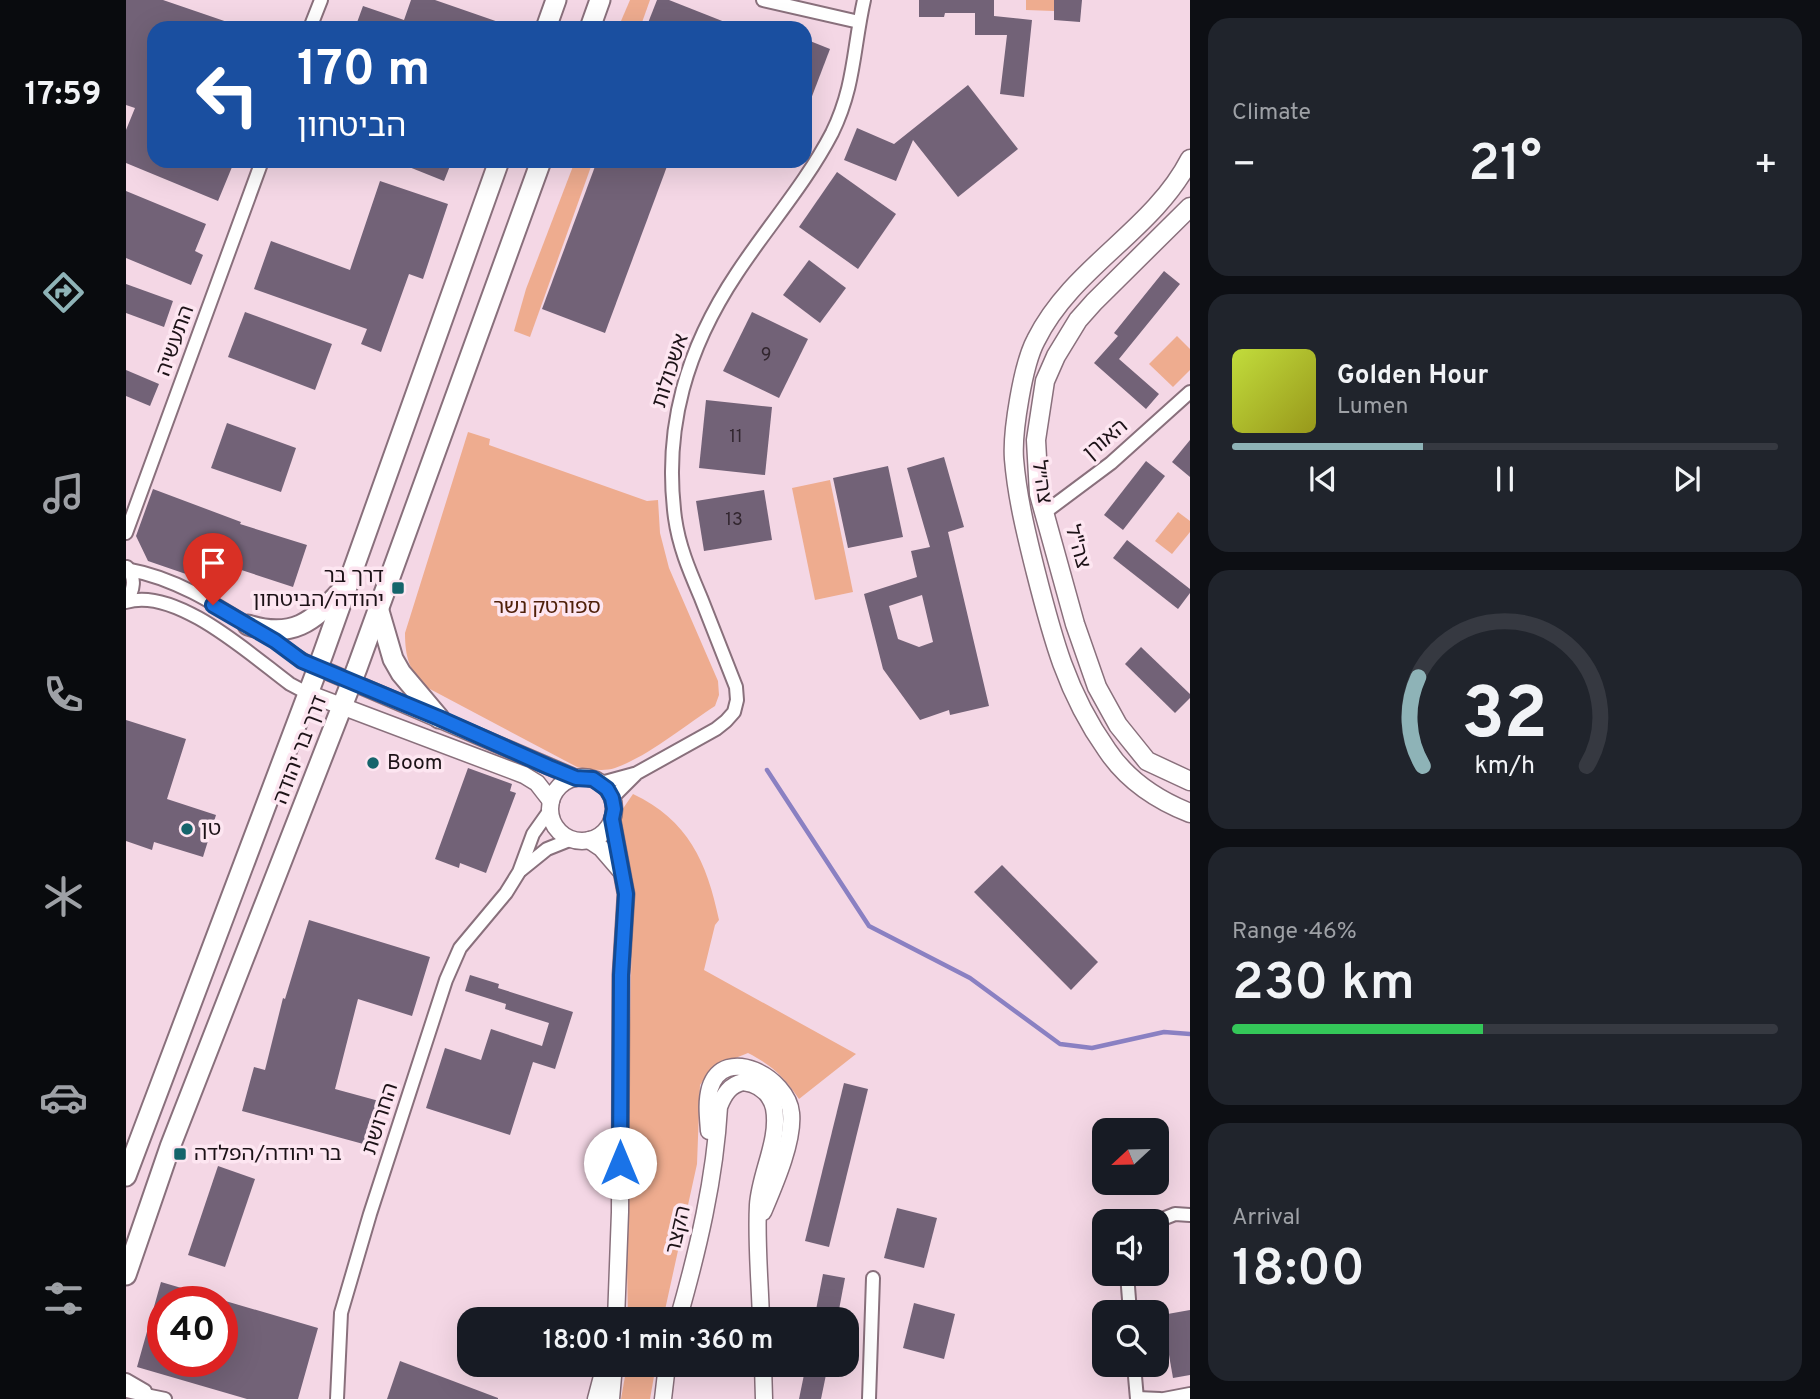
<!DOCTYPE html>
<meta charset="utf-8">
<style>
body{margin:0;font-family:Overpass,"Noto Sans Hebrew",sans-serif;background:#20242c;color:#f1f3f6;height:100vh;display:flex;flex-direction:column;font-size:26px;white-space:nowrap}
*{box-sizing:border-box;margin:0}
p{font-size:23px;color:#9ea1a6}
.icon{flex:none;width:38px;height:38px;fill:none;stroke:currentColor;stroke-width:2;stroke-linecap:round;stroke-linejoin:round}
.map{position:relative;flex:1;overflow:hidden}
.panel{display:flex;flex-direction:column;gap:18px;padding:18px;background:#0d0f14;width:630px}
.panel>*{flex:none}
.hud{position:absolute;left:21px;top:21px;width:665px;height:147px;border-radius:21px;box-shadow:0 7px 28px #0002;background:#1a4fa0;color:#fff;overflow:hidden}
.needle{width:46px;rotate:248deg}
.controls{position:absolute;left:966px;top:1118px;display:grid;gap:14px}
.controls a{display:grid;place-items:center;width:77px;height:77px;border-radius:14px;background:#171b24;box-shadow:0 7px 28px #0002;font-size:35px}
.speed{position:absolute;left:21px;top:1286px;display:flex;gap:14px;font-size:35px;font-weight:700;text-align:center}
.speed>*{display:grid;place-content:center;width:91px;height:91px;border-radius:50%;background:#171b24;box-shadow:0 7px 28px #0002;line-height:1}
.speed .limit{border:10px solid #d22;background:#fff;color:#111}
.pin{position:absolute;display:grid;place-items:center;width:60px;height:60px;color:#fff;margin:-72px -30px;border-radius:50% 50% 50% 0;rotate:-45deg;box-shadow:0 0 7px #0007}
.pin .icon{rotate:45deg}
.me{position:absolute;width:77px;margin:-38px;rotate:0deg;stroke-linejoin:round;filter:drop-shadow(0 0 5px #0008)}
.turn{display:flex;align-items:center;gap:24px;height:147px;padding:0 35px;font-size:32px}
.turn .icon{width:91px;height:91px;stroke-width:2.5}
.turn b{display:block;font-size:49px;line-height:60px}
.big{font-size:52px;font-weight:600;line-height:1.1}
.panel .card{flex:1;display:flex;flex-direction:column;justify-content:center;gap:10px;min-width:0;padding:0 24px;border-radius:21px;background:#20242c}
.panel .dial{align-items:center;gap:0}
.dial svg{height:182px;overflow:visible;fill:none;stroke:#363941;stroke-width:7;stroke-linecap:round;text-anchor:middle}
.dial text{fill:#f1f3f6;stroke:none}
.song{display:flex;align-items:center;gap:21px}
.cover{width:84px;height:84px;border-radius:10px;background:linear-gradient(135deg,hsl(70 70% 55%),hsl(60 70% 35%))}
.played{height:7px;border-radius:4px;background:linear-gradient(90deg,#8eb3b7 35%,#363941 35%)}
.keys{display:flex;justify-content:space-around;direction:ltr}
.heat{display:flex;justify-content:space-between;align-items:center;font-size:38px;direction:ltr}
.charge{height:10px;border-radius:5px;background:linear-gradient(90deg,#34c759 46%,#363941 0)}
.trip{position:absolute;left:331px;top:1307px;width:402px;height:70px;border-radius:21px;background:#171b24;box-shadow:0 7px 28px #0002;font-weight:600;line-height:70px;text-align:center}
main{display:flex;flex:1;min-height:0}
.tab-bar{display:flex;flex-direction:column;width:126px;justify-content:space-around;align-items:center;background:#090b0e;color:#9ea1a6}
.tab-bar .icon{width:49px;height:49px}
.tab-bar .active{color:#8eb3b7}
.tab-bar b{font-size:32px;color:#f1f3f6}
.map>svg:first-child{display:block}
</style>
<main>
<nav class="tab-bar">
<b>17:59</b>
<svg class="icon active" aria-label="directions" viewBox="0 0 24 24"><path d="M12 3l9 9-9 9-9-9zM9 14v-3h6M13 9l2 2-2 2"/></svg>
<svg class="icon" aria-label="music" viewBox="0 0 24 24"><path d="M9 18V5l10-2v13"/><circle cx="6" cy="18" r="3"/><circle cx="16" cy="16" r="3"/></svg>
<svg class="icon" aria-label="phone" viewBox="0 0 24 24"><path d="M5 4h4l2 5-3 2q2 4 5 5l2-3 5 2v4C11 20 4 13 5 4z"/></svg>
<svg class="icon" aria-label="climate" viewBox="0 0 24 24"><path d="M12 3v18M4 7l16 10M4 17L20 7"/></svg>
<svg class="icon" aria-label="car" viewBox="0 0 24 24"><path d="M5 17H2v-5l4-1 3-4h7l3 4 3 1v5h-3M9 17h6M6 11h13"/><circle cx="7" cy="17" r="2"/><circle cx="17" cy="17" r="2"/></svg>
<svg class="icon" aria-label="filters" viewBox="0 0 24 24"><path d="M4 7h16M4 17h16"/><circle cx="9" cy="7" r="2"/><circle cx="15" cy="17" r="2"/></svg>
</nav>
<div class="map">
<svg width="1064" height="1399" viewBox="0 0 1064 1399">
<rect width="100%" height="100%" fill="#f4d7e5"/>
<g fill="#eeac8f">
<path d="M 504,0 L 524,0 L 514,28 L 492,28 Z"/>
<path d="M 900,0 L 928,0 L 928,11 L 900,10 Z"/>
<path d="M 449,161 L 467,161 L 404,337 L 388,331 L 400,289 Z"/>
<path d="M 1051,336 L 1064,349 L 1064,370 L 1047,387 L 1023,364 Z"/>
<path d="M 342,432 L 364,439 L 363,445 L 521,501 L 532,500 L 534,533 L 543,568 L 592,681 L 593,695 L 589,706 C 560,725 521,757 489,768 C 477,772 463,769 451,767 L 302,688 C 283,673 279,656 279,633 Z"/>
<path d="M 704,480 L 727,592 L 689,600 L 666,488 Z"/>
<path d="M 1052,512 L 1064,521 L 1064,532 L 1046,554 L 1029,541 Z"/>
<path d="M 507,794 C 562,820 581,862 593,920 L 589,925 L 578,970 L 730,1054 L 673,1099 C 657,1076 647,1066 622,1053 L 587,1067 L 574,1085 L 571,1164 L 537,1319 L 502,1319 L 500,1218 L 507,881 L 495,822 L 496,810 Z"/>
<path d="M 501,1365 L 530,1365 L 524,1399 L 495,1399 Z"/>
</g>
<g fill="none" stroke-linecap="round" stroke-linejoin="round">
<path stroke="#8a80c2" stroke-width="4.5" d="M 641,770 L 743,926 L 844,978 L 934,1044 L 966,1048 L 1038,1032 L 1064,1034"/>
</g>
<g fill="#726277" fill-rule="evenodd">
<path d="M 0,0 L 37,0 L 113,26 L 112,28 L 28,28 L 28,161 L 91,161 L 106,167 L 92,201 L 0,163 L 0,130 L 9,108 L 0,105 Z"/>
<path d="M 285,0 L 309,0 L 384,26 L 384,28 L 229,28 L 237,6 L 278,20 Z"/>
<path d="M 531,0 L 543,0 L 614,28 L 520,28 Z"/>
<path d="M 793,0 L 868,0 L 868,16 L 906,20 L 898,97 L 874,94 L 881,35 L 849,35 L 849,13 L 819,13 L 818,17 L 793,17 Z"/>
<path d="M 928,0 L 956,0 L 954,22 L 928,20 Z"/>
<path d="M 679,39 L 704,49 L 680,112 L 679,111 Z"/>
<path d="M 842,85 L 892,149 L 832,197 L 787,140 L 770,181 L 718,160 L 731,128 L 768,144 Z"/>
<path d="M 268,161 L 326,161 L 318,181 Z"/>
<path d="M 471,161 L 543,161 L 479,333 L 416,309 Z"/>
<path d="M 711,172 L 770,214 L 732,269 L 673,227 Z"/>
<path d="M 254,181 L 322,204 L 297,279 L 283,274 L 255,352 L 235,344 L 241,329 L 128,289 L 145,241 L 224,270 Z"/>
<path d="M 0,191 L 80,224 L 69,251 L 77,255 L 65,285 L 0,258 Z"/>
<path d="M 683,260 L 720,288 L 694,323 L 657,295 Z"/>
<path d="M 1038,271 L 1054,284 L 993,359 L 1033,394 L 1020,409 L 968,363 L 992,336 L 988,333 Z"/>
<path d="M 0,284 L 47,301 L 38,327 L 0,313 Z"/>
<path d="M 119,312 L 206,344 L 189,390 L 102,357 Z"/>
<path d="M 626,312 L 682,339 L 653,398 L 597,371 Z"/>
<path d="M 0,370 L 33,384 L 24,406 L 0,396 Z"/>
<path d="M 580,400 L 646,407 L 639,475 L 573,468 Z"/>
<path d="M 101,423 L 170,448 L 155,492 L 85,468 Z"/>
<path d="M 1064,440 L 1064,477 L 1046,462 Z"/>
<path d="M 818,457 L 838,527 L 822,532 L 863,706 L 824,715 L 823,710 L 794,720 L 757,669 L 738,594 L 791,577 L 785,551 L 804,547 L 781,468 ZM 796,595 L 807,642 L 793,647 L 772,639 L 763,606 Z"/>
<path d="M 1020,461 L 1039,476 L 997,530 L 978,515 Z"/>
<path d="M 762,466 L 777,537 L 722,548 L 707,478 Z"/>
<path d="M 27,489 L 115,522 L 114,524 L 181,545 L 167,587 L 100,565 L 92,585 L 22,561 L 10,536 Z"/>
<path d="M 638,490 L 646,540 L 578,551 L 570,501 Z"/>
<path d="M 1001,540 L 1064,589 L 1064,593 L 1052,609 L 987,558 Z"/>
<path d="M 1015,647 L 1064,694 L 1064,698 L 1049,713 L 999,664 Z"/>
<path d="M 0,720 L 60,739 L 41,799 L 90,815 L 77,857 L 28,842 L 26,850 L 0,841 Z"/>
<path d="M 342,768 L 386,784 L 384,791 L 390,793 L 360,873 L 334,863 L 333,868 L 309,859 Z"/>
<path d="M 876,865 L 972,962 L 945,990 L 848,892 Z"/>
<path d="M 183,920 L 304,957 L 286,1016 L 232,999 L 209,1089 L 253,1101 L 241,1145 L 116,1111 L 128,1067 L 139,1070 L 157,998 L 159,999 Z"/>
<path d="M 344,975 L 373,984 L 372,988 L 447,1012 L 429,1069 L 407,1062 L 384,1135 L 300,1108 L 319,1048 L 355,1060 L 365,1029 L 416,1046 L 423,1023 L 379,1009 L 380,1004 L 339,991 Z"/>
<path d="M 718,1083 L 742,1089 L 703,1247 L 679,1241 Z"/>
<path d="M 92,1166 L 129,1179 L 99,1267 L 62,1255 Z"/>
<path d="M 771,1208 L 811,1218 L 798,1268 L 758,1258 Z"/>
<path d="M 697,1274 L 719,1278 L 711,1320 L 688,1320 Z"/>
<path d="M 35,1282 L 93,1299 L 93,1302 L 37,1302 L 37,1362 L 96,1362 L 96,1300 L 192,1328 L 172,1399 L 121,1399 L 11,1367 Z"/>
<path d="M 788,1303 L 829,1314 L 818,1359 L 777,1348 Z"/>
<path d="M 1064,1310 L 1064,1375 L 1047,1378 L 1036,1315 Z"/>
<path d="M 274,1361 L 372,1398 L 372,1399 L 261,1399 Z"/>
<path d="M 680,1365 L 702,1365 L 695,1399 L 673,1399 Z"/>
</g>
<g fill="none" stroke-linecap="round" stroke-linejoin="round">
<defs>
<g id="minor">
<path d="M 637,0 L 733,22"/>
<path d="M 184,28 L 195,0"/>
<path d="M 918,513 L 985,463 L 1064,392"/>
<path d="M 0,533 L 136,161"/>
<path d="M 4,570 C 55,579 101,612 145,639 C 161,649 173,660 191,667"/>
<path d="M 0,601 C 8,590 10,578 1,567"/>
<path d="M 0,602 C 50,586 126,656 164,684 L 181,693"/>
<path d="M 475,783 L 508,774"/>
<path d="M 486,798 L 511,773 L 590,729 L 600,721 L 608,712 L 611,700 L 610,687 C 598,657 587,628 575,598 C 564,572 553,547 549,518 C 537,427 561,348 611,273 C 642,226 680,183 706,133 C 729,86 727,49 738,0"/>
<path d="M 395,870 L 421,849 L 446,839"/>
<path d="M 1029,1222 L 1049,1214 L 1064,1215"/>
<path d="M 1001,1274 L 1004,1312"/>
<path d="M 1008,1365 L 1011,1399"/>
<path d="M 0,1380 L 19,1391"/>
<path d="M 0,1391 L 39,1399"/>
<path d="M 1011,1398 L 1034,1399"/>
<path d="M 211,1399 L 215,1313 L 244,1214 L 320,980 L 334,948 L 380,893 L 393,872 L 407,834 L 424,810"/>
<path d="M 743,1399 L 747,1278"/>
<path d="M 1038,1399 L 1064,1394"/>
</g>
<g id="tertiary">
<path d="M 191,667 L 450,778"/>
<path d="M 181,693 L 398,775 L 411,783 L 425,801"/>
<circle cx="456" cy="809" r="32"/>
<path d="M 486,819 L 500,894 L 495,975 L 494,1212 L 490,1320"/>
<path d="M 463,840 L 475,848 L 494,870"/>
<path d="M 583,1131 C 582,1117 580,1102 584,1088 C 598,1043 662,1078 665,1113 C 668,1141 648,1186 637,1212"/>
<path d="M 552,1320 C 572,1250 589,1179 593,1107 C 598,1094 604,1085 617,1082 C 633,1084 644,1092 648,1108 C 654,1140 634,1173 632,1205 C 630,1242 634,1282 635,1320"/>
<path d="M 637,1365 L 638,1399"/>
<path d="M 470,1399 L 479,1365"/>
<path d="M 485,1399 L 488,1365"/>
<path d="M 537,1399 L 541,1365"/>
</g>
<g id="secondary">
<path d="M 1064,159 C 1027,231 946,267 910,340 C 897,364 886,432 888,459 C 891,496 900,533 909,569 C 926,636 940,692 981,750 C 1001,780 1031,800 1064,813"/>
<path d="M 1064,207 L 968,302 L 952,320 L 930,356 L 919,381 L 910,440 L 913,494 L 949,624 L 971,687 L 992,725 L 1021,761 L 1064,781"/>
</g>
<g id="primary">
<path d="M 420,28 L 430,0"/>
<path d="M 464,28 L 474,0"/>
<path d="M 253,611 L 267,659 L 275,673 L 313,718"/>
<path d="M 122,625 C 166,639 187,622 215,591"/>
<path d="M 0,1176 L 197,654 L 373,161"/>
<path d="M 0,1275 L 44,1147 L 231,668 L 415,161"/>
</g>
</defs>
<use href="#minor" stroke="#89707c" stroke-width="16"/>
<use href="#tertiary" stroke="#89707c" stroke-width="19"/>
<use href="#secondary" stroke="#89707c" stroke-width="21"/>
<use href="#primary" stroke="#89707c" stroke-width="23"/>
<use href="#minor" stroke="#fff" stroke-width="12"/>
<use href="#tertiary" stroke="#fff" stroke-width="16"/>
<use href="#secondary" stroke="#fff" stroke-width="18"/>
<use href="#primary" stroke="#fff" stroke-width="19"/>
</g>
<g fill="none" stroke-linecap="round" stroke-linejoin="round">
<defs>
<path id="route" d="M 87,605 L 149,641 L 176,661 L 313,718 L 423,767 L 450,778 L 467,779 L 481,789 L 486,798 L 488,809 L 486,819 L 500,894 L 495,975 L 494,1163"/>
</defs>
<use href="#route" stroke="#114b97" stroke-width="18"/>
<use href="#route" stroke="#1a73e8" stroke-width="12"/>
</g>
<g fill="#15646b" stroke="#fde6f1" stroke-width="2.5">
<rect x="265" y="581" width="14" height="14" rx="3.5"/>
<circle cx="247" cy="763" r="7"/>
<circle cx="61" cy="829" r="7"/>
<rect x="47" y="1147" width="14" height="14" rx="3.5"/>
</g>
<g text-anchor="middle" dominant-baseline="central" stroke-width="7" stroke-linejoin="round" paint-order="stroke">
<g font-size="18" fill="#32262f">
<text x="640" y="355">9</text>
<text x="610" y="437">11</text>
<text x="608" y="520">13</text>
</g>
<g font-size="21" fill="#1c1217" stroke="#fde6f1">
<text transform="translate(50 341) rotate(-70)">התעשיה</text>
<text transform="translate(545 371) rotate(-72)">אשכולות</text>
<text transform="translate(980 440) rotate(-40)">האורן</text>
<text transform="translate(915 482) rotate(82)">צה״ל</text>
<text transform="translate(951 547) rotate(74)">צה"ל</text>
<text transform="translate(175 750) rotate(-69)">דרך בר יהודה</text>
<text transform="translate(255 1119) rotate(-72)">החרושת</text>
<text transform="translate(553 1230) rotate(-77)">הקצר</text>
</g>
<g font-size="21" fill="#1c1217" stroke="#fde6f1" text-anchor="start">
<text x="258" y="576" text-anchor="end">דרך בר<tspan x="258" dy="24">יהודה/הביטחון</tspan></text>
<text x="261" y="763">Boom</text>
<text x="75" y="829">טן</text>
<text x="68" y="1154">בר יהודה/הפלדה</text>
</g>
<g font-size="21" fill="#4f2009" stroke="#fde6f1">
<text x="421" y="607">ספורטק נשר</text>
</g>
</g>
</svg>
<div class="controls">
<a><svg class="needle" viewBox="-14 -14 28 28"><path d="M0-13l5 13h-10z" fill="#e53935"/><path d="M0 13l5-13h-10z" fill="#9ea1a6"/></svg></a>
<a><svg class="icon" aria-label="sound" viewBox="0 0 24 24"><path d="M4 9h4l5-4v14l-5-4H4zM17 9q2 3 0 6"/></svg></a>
<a><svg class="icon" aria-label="search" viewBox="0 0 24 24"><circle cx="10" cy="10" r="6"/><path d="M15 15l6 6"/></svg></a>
</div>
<div class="speed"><div class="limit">40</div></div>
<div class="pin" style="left:87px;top:605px;background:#d93025"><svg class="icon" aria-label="arrive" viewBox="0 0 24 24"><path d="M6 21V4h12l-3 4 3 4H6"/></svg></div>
<svg class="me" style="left:494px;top:1163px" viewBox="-20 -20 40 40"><circle r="19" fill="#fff"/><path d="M0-13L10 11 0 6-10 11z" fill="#1a73e8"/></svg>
<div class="trip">18:00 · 1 min · 360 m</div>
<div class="hud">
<div class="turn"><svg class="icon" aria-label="left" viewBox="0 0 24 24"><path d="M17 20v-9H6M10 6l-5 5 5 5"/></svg><div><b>170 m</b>הביטחון</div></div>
</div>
</div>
<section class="panel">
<div class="card"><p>Climate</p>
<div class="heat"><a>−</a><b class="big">21°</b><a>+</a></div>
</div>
<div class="card">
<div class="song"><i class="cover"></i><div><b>Golden Hour</b><p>Lumen</p></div></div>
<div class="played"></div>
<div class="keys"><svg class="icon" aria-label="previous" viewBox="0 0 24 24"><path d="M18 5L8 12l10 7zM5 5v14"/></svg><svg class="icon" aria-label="pause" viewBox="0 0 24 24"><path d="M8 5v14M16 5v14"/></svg><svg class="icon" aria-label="next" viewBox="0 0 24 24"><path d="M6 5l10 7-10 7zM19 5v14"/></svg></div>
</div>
<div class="card dial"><svg viewBox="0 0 100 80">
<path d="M14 69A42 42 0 1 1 86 69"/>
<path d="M14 69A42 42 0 0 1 12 30" stroke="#8eb3b7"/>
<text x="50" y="56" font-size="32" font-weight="700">32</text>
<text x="50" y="72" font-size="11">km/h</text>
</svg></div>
<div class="card"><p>Range · 46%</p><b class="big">230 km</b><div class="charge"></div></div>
<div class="card"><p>Arrival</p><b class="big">18:00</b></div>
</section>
</main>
